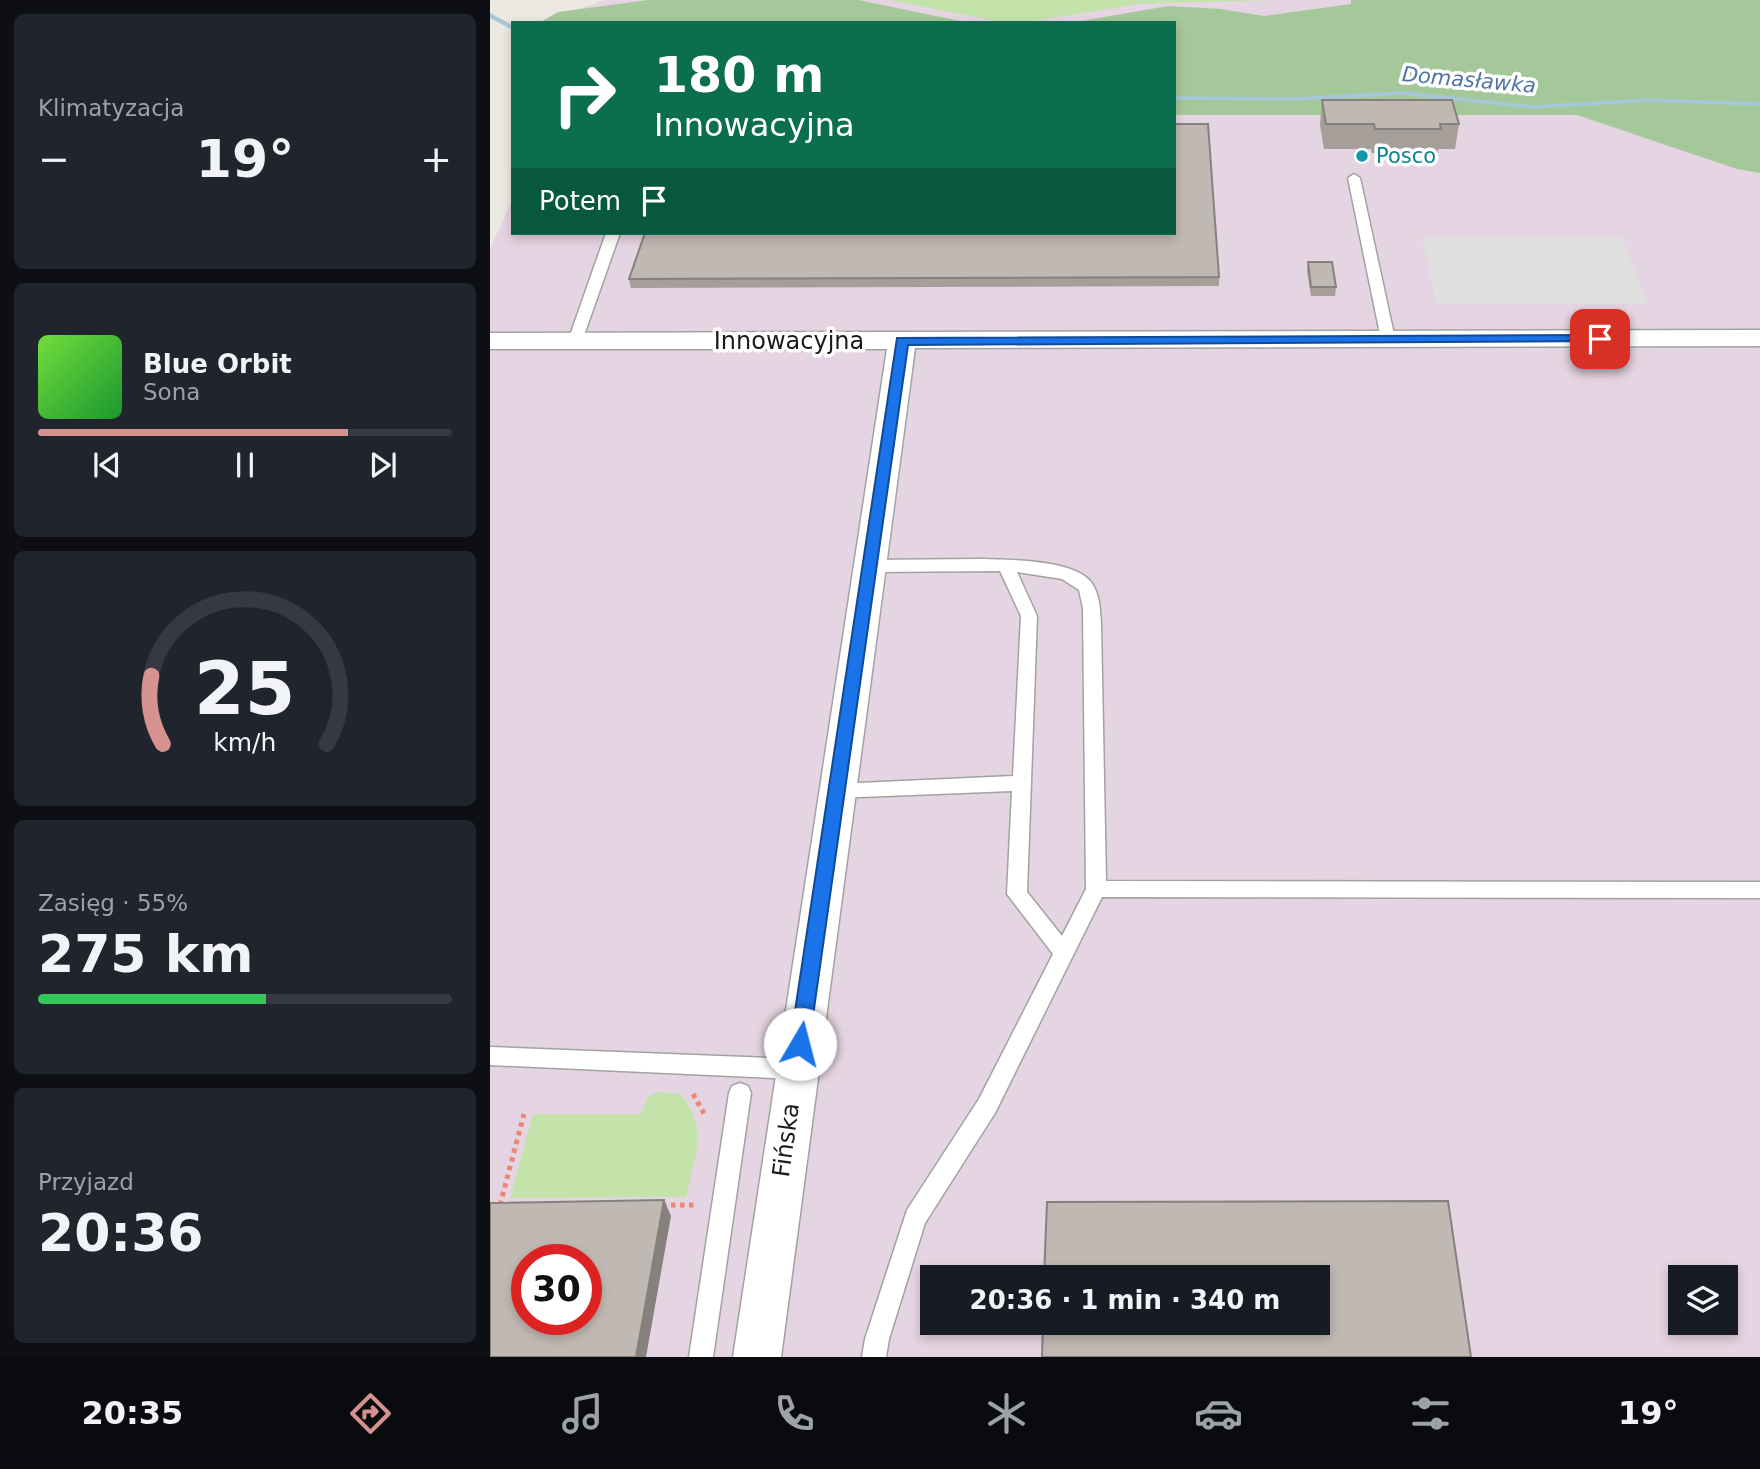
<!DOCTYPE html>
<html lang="pl">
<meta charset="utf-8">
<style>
body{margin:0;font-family:"DejaVu Sans",sans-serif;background:#20242c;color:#f1f3f6;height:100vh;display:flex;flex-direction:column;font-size:26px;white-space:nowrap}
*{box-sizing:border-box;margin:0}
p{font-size:23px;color:#9ea1a6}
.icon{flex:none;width:38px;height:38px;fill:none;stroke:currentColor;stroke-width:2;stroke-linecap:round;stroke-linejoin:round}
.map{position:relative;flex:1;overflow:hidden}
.sheet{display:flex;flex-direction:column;gap:14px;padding:14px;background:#0d0f14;width:490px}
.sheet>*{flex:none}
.banner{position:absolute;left:21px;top:21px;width:665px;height:214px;border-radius:0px;box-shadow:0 4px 10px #0003;background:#0b6e4f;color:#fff;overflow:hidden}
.controls{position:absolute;left:1178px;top:1265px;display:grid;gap:14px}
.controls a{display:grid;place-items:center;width:70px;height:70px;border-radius:0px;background:#171b24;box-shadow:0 4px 10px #0003;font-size:35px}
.speed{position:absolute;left:21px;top:1244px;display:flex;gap:14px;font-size:35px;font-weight:700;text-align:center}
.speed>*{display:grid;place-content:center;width:91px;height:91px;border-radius:50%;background:#171b24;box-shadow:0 4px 10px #0003;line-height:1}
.speed .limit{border:10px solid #d22;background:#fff;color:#111}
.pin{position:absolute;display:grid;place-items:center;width:60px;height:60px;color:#fff;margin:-30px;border-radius:14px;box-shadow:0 4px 10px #0006}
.me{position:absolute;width:77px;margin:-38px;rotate:8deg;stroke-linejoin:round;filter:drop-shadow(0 0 5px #0008)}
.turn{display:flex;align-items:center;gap:24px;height:147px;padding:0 28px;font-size:32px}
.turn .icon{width:91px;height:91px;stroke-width:2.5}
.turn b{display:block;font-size:49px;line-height:60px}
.then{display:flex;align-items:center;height:66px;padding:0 28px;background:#0003;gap:14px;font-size:26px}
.big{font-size:52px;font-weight:700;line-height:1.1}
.sheet .tile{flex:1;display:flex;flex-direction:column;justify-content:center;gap:10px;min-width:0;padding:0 24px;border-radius:10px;background:#20242c}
.sheet .dial{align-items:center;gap:0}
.dial svg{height:182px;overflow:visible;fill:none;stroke:#363941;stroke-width:7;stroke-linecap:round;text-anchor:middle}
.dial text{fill:#f1f3f6;stroke:none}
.song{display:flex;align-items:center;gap:21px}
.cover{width:84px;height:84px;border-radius:10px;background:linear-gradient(135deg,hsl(100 70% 55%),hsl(130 70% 35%))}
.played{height:7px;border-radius:4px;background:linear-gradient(90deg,#d6928f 75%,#363941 75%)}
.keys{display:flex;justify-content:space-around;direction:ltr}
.heat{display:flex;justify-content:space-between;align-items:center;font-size:38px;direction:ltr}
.charge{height:10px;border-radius:5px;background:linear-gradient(90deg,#34c759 55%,#363941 0)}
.trip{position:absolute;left:430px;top:1265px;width:410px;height:70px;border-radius:0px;background:#171b24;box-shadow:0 4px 10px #0003;font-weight:700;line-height:70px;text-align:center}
.dock{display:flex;height:112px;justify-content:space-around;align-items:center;background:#090b0e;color:#9ea1a6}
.dock .icon{width:49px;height:49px}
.dock .active{color:#d6928f}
.dock b{font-size:32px;color:#f1f3f6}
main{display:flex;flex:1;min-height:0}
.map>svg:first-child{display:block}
</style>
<main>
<section class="sheet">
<div class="tile"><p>Klimatyzacja</p>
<div class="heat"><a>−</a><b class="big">19°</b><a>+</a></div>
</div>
<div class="tile">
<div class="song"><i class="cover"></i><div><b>Blue Orbit</b><p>Sona</p></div></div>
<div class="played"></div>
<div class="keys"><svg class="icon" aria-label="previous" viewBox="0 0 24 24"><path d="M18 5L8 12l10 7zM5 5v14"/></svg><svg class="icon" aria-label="pause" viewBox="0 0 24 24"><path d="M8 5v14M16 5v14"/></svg><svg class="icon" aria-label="next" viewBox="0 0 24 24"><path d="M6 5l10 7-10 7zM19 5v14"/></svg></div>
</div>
<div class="tile dial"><svg viewBox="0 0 100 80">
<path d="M14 69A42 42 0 1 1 86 69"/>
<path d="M14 69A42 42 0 0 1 9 39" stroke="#d6928f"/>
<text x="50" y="56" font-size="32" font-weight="700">25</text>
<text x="50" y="72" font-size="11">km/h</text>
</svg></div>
<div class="tile"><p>Zasięg · 55%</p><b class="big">275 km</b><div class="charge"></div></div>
<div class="tile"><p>Przyjazd</p><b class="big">20:36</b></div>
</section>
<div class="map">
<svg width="1270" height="1357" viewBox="0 0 1270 1357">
<rect width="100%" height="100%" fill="#ece9e2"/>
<path fill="#e5d4e1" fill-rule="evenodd" d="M 114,0 L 1270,0 L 1270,1357 L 0,1357 L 0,249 L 23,198 L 23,233 L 684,233 L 684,23 L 52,23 ZM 37,1260 L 96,1260 L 96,1320 L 37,1320 ZM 443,1278 L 828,1278 L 828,1323 L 443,1323 ZM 1190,1278 L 1236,1278 L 1236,1323 L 1190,1323 Z"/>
<g fill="#c3e3ab">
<path d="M 399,0 L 780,0 L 649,4 L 531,23 L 515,23 Z"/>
<path d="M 168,1092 L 190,1094 C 219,1128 205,1157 196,1197 L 20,1198 L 43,1114 L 151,1114 L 158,1096 Z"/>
</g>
<g fill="#a5c89a">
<path d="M 158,0 L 368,0 L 480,23 L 49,23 L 68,12 Z"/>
<path d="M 861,0 L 1270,0 L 1270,173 L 1247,169 L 1087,115 L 684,115 L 684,23 L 580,23 L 678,6 L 731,9 L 774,16 L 861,4 Z"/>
</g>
<path fill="#dfdfdf" d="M 1132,237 L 1157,304 L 947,304 L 932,238 Z"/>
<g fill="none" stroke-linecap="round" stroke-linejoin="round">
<g fill="#a6c8d6" fill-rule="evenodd">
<path d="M 0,13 L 23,25 L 23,30 L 0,18 Z"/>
<path d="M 912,91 L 1044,105 L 1158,98 L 1270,102 L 1270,106 L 1158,102 L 1044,109 L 912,95 L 807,101 L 684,100 L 684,96 L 807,97 Z"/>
</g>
<defs>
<g id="service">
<path d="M 864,174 L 870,178 L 905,339 L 898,343 L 891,339 L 858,178 Z"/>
<path d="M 116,233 L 130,233 L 92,341 L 85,345 L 80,344 L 78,341 Z"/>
<path d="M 491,559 C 518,560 583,559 601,582 C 610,594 610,610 611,624 L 616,881 L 1270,882 L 1270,898 L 612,897 L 505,1113 L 435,1223 L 399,1339 L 396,1357 L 372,1357 L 375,1339 L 417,1210 L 489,1099 L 563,954 L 517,894 L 522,791 L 346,798 L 339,796 L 337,791 L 339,786 L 346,784 L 523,776 L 531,616 L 510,571 L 379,572 L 371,566 L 379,560 ZM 527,572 L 572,579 L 589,590 L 593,608 L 596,889 L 572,936 L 537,892 L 547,616 Z"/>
<path d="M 0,1047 L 306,1059 L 314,1062 L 317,1069 L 314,1076 L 306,1079 L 0,1065 Z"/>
<path d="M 250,1083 L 258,1086 L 261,1093 L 223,1357 L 199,1357 L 239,1093 L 242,1086 Z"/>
</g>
<path id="minor" d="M 1270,330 L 1270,346 L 425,348 L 291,1357 L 243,1357 L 397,349 L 0,349 L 0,333 Z"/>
</defs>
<use href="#service" stroke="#a2a2a2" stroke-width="3"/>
<use href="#minor" stroke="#a2a2a2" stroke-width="3"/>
<g stroke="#ed8672" stroke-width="5" stroke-dasharray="4.5 4.5" stroke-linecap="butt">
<path d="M 203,1094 L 216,1117"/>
<path d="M 10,1205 L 34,1114"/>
<path d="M 172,1205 L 206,1205"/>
</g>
<use href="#service" fill="#fff" fill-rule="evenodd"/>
<use href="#minor" fill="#fff" fill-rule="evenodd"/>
</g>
<g fill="#a59e99">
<path d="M 832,100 L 969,124 L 965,149 L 948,149 L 948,153 L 882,153 L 881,149 L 834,149 L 830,125 Z"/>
<path d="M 818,262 L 846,287 L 845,296 L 821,296 L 817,271 Z"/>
<path d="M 729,277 L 729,286 L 141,288 L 139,279 Z"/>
</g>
<path fill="#86817d" d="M 174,1200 L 181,1216 L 156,1357 L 146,1357 Z"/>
<g fill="#c0b8b2" stroke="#86817d" stroke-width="2" fill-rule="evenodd">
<path d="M 832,100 L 962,100 L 969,124 L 950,124 L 951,129 L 885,129 L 884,124 L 836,124 Z"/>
<path d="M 684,124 L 718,124 L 729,277 L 139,279 L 155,233 L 684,233 Z"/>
<path d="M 818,262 L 842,262 L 846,287 L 821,287 Z"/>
<path d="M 174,1200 L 146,1357 L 0,1357 L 0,1203 ZM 37,1260 L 96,1260 L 96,1320 L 37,1320 Z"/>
<path d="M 958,1201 L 981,1357 L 552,1357 L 553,1323 L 828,1323 L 828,1278 L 554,1278 L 557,1202 Z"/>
</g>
<path fill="#1a73e8" stroke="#114b97" stroke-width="2" d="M 1110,335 L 1117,339 L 1115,341 L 418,345 L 319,1044 L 316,1050 L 310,1052 L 303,1050 L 300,1044 L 407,338 Z"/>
<circle fill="#0f9aa8" stroke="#fff" stroke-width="2.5" cx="872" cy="156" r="7"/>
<g text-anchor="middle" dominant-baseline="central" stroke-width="7" stroke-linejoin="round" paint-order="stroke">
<g font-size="21" font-style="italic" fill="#5175a2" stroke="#fff">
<text transform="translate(979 80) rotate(5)">Domasławka</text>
</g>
<g font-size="21" fill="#0d838f" stroke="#fff" text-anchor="start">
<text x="886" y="156">Posco</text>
</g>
<g font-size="24" fill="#1b1b1b" stroke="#fff">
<text x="299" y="341">Innowacyjna</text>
<text transform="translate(296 1140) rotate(-82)">Fińska</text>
</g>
</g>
</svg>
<div class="controls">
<a><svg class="icon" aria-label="layers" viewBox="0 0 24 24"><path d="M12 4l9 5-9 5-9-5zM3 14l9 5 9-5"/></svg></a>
</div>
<div class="speed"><div class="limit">30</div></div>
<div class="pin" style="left:1110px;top:339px;background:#d93025"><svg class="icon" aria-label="arrive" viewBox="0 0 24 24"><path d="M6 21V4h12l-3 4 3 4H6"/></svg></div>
<svg class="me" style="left:310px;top:1044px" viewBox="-20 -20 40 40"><circle r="19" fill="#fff"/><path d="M0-13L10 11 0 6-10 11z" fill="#1a73e8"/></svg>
<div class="trip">20:36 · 1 min · 340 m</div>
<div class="banner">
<div class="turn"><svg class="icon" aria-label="right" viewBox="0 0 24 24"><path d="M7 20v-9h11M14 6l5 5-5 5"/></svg><div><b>180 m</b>Innowacyjna</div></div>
<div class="then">Potem<svg class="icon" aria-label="arrive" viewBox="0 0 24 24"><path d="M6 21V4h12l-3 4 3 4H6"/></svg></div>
</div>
</div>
</main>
<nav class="dock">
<b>20:35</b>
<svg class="icon active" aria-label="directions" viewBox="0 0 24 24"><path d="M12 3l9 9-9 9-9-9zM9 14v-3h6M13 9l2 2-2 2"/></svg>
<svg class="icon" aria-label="music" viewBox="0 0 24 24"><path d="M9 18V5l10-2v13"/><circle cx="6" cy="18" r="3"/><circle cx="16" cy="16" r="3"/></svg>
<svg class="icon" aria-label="phone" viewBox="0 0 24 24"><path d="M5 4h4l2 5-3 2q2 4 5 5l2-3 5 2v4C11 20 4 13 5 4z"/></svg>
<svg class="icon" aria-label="climate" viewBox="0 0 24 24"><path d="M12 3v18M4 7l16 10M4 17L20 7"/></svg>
<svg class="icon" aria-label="car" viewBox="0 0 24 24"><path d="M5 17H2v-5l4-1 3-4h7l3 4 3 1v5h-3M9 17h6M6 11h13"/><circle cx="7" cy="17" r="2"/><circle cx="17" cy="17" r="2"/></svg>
<svg class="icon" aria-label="filters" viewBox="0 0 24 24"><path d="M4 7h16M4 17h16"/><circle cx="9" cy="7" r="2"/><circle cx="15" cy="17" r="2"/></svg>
<b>19°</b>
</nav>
